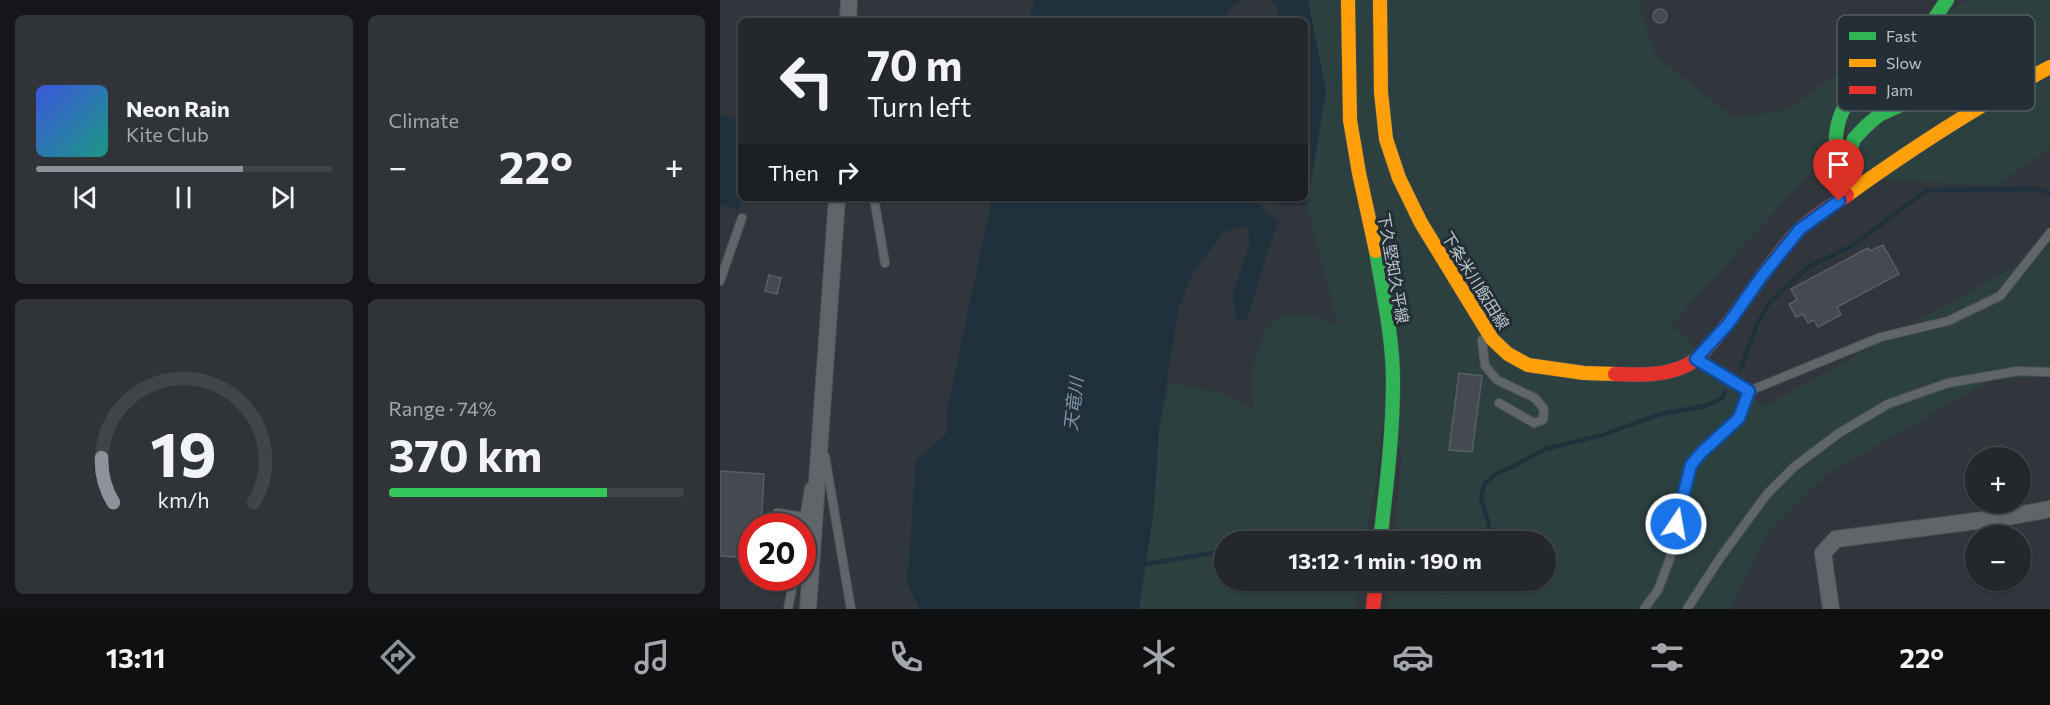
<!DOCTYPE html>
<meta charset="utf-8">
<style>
body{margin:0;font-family:Commissioner,"Noto Sans JP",sans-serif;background:#303439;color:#f1f3f6;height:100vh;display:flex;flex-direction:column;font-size:22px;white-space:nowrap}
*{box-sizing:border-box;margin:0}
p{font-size:20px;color:#a3a6aa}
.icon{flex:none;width:33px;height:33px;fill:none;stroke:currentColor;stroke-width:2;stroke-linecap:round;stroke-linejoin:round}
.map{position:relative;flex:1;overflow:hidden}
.details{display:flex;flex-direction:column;gap:15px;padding:15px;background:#141619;width:720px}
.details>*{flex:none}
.banner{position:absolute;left:18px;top:18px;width:570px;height:183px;border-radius:9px;box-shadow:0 2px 4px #0004,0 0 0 2px #414449;background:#24282d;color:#f1f3f6;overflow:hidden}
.buttons{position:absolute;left:1245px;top:447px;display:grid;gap:12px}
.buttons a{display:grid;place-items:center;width:66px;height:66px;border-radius:50%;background:#24282d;box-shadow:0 2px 4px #0004,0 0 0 2px #414449;font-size:30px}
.speed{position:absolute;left:18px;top:513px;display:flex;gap:12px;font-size:30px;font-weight:700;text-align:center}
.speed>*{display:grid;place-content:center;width:78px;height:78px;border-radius:50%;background:#24282d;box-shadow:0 2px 4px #0004,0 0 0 2px #414449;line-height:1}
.speed .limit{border:9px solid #d22;background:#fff;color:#111}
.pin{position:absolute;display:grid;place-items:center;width:51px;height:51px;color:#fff;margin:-62px -26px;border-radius:50% 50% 50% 0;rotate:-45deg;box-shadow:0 0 6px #0007}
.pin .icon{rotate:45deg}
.me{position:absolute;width:66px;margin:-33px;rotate:12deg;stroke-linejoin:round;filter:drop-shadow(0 0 4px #0008)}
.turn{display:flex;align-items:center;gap:21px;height:126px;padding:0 30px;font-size:27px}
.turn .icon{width:78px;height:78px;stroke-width:2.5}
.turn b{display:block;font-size:42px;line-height:51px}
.then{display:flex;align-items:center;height:57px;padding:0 30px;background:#0003;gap:12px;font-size:22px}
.big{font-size:45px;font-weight:700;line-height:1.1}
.details .card{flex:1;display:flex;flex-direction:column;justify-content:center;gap:9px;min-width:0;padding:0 21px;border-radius:9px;background:#303439}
.details .dial{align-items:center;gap:0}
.dial svg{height:156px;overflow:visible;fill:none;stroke:#414449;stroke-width:7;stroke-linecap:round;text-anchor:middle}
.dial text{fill:#f1f3f6;stroke:none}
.song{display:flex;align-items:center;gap:18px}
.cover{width:72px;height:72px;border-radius:9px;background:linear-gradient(135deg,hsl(230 70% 55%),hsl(170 70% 35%))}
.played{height:6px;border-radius:3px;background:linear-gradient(90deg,#8b9299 70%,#414449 70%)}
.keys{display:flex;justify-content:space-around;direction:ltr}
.heat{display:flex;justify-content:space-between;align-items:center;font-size:33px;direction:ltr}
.charge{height:9px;border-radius:4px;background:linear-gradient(90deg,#34c759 74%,#414449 0)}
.details .tiles{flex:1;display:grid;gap:15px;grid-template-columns:repeat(2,1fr)}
.trip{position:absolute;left:494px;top:531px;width:342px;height:60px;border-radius:30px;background:#24282d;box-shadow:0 2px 4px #0004,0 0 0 2px #414449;font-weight:700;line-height:60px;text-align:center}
.menu{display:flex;height:96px;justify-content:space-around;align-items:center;background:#0e1012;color:#a3a6aa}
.menu .icon{width:42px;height:42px}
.menu .selected{color:#8b9299}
.menu b{font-size:27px;color:#f1f3f6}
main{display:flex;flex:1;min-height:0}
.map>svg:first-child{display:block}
</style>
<main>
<section class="details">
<div class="tiles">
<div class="card">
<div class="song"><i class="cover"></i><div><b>Neon Rain</b><p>Kite Club</p></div></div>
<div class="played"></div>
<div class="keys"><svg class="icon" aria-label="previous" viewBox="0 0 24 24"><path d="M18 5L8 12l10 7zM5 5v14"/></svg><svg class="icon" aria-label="pause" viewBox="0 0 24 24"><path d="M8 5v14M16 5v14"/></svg><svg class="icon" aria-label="next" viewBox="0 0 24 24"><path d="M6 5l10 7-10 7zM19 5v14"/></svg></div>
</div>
<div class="card"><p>Climate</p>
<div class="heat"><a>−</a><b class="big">22°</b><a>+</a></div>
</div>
<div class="card dial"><svg viewBox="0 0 100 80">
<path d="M14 69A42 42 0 1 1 86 69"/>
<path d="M14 69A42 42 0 0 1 8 46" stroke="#8b9299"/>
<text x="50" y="56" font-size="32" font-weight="700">19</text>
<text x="50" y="72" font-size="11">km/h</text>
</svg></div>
<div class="card"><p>Range · 74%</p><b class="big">370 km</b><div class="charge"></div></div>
</div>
</section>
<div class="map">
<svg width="1330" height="609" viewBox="0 0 1330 609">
<rect width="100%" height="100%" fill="#30363c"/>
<path fill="#2d4040" d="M 588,0 L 925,0 L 919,6 L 935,55 L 1014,118 L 1067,110 L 1185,24 L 1235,8 L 1247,0 L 1330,0 L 1330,148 L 1276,186 L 1088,175 L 951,325 L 1044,407 L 1330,247 L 1330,377 L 1320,376 L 1269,381 L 1109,473 L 1048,532 L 1010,609 L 668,609 L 671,581 L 825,580 L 825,542 L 674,541 L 682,455 L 663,418 L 656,482 L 644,541 L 504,542 L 504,580 L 637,581 L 637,609 L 418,609 L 439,430 L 449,383 L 503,393 L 534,408 L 531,372 L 545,329 L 559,316 L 587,314 L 618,326 L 587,205 L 606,92 Z"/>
<g fill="#20313e">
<path d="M 314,0 L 523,0 L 513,5 L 503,21 L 309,21 Z"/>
<path d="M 549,0 L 588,0 L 606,92 L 587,205 L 559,205 L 558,198 L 585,198 L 585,21 L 556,21 L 558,7 Z"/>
<path d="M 0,114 L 21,122 L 21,198 L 23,198 L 18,211 L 0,204 Z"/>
<path d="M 272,198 L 535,198 L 543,209 L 559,223 L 551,240 L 527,320 L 516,319 L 513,295 L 530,242 L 527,226 L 503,232 L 472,275 L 459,307 L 439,430 L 434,509 L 419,609 L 200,609 L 187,583 L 196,460 L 227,433 L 228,406 Z"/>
</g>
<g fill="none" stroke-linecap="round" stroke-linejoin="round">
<g stroke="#20313e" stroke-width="4.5">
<path d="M 1021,368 L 1037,325 L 1049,303 L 1088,267 L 1132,246 L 1207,190 L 1318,189 L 1330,194"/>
<path d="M 765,542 L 769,525 L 761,498 L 764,485 L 775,474 L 792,467 L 825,449 L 882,435 L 941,414 L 985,406 L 1001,399 L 1005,392"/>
<path d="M 421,565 L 504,551"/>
<path d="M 695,580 C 699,583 704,587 708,589 C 721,593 746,593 755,580"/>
</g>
</g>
<g fill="#444a50" stroke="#585e63" stroke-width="1.5">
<circle cx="940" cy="16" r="7"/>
<path d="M 1163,245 L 1179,274 L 1117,307 L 1121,315 L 1098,327 L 1094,320 L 1088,323 L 1083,314 L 1076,317 L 1069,304 L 1077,300 L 1071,289 L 1148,248 L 1150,251 Z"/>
<path d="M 49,275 L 61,278 L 57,294 L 45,291 Z"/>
<path d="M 739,373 L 762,376 L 752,452 L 729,450 Z"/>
<path d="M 0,471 L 44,474 L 41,526 L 32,526 L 32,558 L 0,556 Z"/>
</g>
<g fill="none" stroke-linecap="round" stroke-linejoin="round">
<defs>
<g id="lane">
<path d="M 154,198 L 165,263"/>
<path d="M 0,281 L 22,218"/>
<path d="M 762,340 L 765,366 L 777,380 L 815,398 L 824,409 L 823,420 L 814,423 L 779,403"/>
<path d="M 1029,391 L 1161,337 L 1228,321 L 1280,296 L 1330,233"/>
<path d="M 105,456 L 131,609"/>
<path d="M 57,513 L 85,517"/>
<path d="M 82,532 L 89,488"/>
<path d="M 68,609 L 74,578"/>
<path d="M 924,609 L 938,590 L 950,558 L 959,507 L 971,465 L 981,453 L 1019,418 L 1029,391 L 979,360"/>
<path d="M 967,609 L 1000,558 L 1047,494 L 1074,467 L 1119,433 L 1168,404 L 1228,383 L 1298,371 L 1330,372"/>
</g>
<g id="street">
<path d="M 128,21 L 129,0"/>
<path d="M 88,609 L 117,198"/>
<path d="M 1111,609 L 1103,553 L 1116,539 L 1287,517 L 1330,509"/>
</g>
<g id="fast">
<path d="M 1227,0 C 1217,14 1209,30 1196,42 C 1162,75 1112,90 1116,149 L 1124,153 L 1131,148 L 1134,139 L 1145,127 L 1159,115 L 1220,87 L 1263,71 L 1280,70 L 1316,73"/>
<path d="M 656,251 C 663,294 673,338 673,382 C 673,436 666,489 660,542"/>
</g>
<g id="slow">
<path d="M 628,0 L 630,120 L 639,173 L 656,251"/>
<path d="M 660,0 L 661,92 L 666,139 L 679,178 L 701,223 L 772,339 L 788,354 L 808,365 L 864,373 L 895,374"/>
<path d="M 1127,195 C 1192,148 1259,105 1330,67"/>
</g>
<g id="jam">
<path d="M 895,374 C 920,375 945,376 967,365 C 979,359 986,349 994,340 C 1025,305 1047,263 1079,230 C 1092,217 1112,206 1127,195"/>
<path d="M 653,609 L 656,580"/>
</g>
</defs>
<use href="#lane" stroke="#4d5358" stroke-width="10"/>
<use href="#street" stroke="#4d5358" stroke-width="18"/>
<use href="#fast" stroke="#4d5358" stroke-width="15"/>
<use href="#slow" stroke="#4d5358" stroke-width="15"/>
<use href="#jam" stroke="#4d5358" stroke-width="15"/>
<use href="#lane" stroke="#60656a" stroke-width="8"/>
<use href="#street" stroke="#60656a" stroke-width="16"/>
<use href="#fast" stroke="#30b455" stroke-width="14"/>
<use href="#slow" stroke="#ff9f0a" stroke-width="14"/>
<use href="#jam" stroke="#e5322d" stroke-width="14"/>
</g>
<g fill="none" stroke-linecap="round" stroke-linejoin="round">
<defs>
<path id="route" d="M 956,524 L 971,465 L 981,453 L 1019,418 L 1029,391 L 976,359 L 1008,324 L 1042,276 L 1080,229 L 1119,201"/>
</defs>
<use href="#route" stroke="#114b97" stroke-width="15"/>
<use href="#route" stroke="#1a73e8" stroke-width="10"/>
</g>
<g text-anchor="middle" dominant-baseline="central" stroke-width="6" stroke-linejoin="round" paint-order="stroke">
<g font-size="16" fill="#bcc4cb" stroke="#232e36">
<text transform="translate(674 268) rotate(80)">下久堅知久平線</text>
<text transform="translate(756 280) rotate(58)">下条米川飯田線</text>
</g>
<g font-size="18" font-style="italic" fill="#7992a5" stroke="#232e36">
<text transform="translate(353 404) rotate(-83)">天竜川</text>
</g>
</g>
<rect x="1117" y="15" width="198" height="96" rx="9" fill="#232e36" stroke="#515b63" stroke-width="1.5"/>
<rect x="1129" y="32" width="27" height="8" fill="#30b455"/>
<rect x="1129" y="59" width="27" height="8" fill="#ff9f0a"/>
<rect x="1129" y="86" width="27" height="8" fill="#e5322d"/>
<g font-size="16" fill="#bcc4cb">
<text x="1166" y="42">Fast</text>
<text x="1166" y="69">Slow</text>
<text x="1166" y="96">Jam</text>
</g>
</svg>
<div class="buttons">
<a>+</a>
<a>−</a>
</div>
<div class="speed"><div class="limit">20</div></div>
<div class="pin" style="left:1119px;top:201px;background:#d93025"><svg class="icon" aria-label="arrive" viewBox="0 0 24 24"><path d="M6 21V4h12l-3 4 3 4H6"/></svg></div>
<svg class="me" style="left:956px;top:524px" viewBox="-20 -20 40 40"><circle r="17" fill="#1a73e8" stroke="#fff" stroke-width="3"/><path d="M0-11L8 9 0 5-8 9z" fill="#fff"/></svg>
<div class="trip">13:12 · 1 min · 190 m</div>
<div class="banner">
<div class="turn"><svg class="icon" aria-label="left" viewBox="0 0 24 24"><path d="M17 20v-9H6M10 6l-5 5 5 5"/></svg><div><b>70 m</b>Turn left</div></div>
<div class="then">Then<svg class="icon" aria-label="right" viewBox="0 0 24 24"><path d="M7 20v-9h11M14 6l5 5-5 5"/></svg></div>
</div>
</div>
</main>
<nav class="menu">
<b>13:11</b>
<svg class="icon selected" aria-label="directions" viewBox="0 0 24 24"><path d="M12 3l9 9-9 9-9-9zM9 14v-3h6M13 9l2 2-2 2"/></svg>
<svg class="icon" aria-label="music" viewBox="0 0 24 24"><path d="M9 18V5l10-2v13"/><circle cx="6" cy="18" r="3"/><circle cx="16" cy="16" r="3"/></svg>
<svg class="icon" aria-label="phone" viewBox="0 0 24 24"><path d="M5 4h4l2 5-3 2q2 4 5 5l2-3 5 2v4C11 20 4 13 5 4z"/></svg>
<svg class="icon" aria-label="climate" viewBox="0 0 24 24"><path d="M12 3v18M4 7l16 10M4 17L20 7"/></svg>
<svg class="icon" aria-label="car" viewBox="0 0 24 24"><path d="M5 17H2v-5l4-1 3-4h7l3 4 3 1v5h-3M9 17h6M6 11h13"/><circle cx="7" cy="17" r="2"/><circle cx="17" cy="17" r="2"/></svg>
<svg class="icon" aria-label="filters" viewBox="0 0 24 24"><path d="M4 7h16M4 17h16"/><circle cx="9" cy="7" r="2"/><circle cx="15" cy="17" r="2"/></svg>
<b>22°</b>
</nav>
